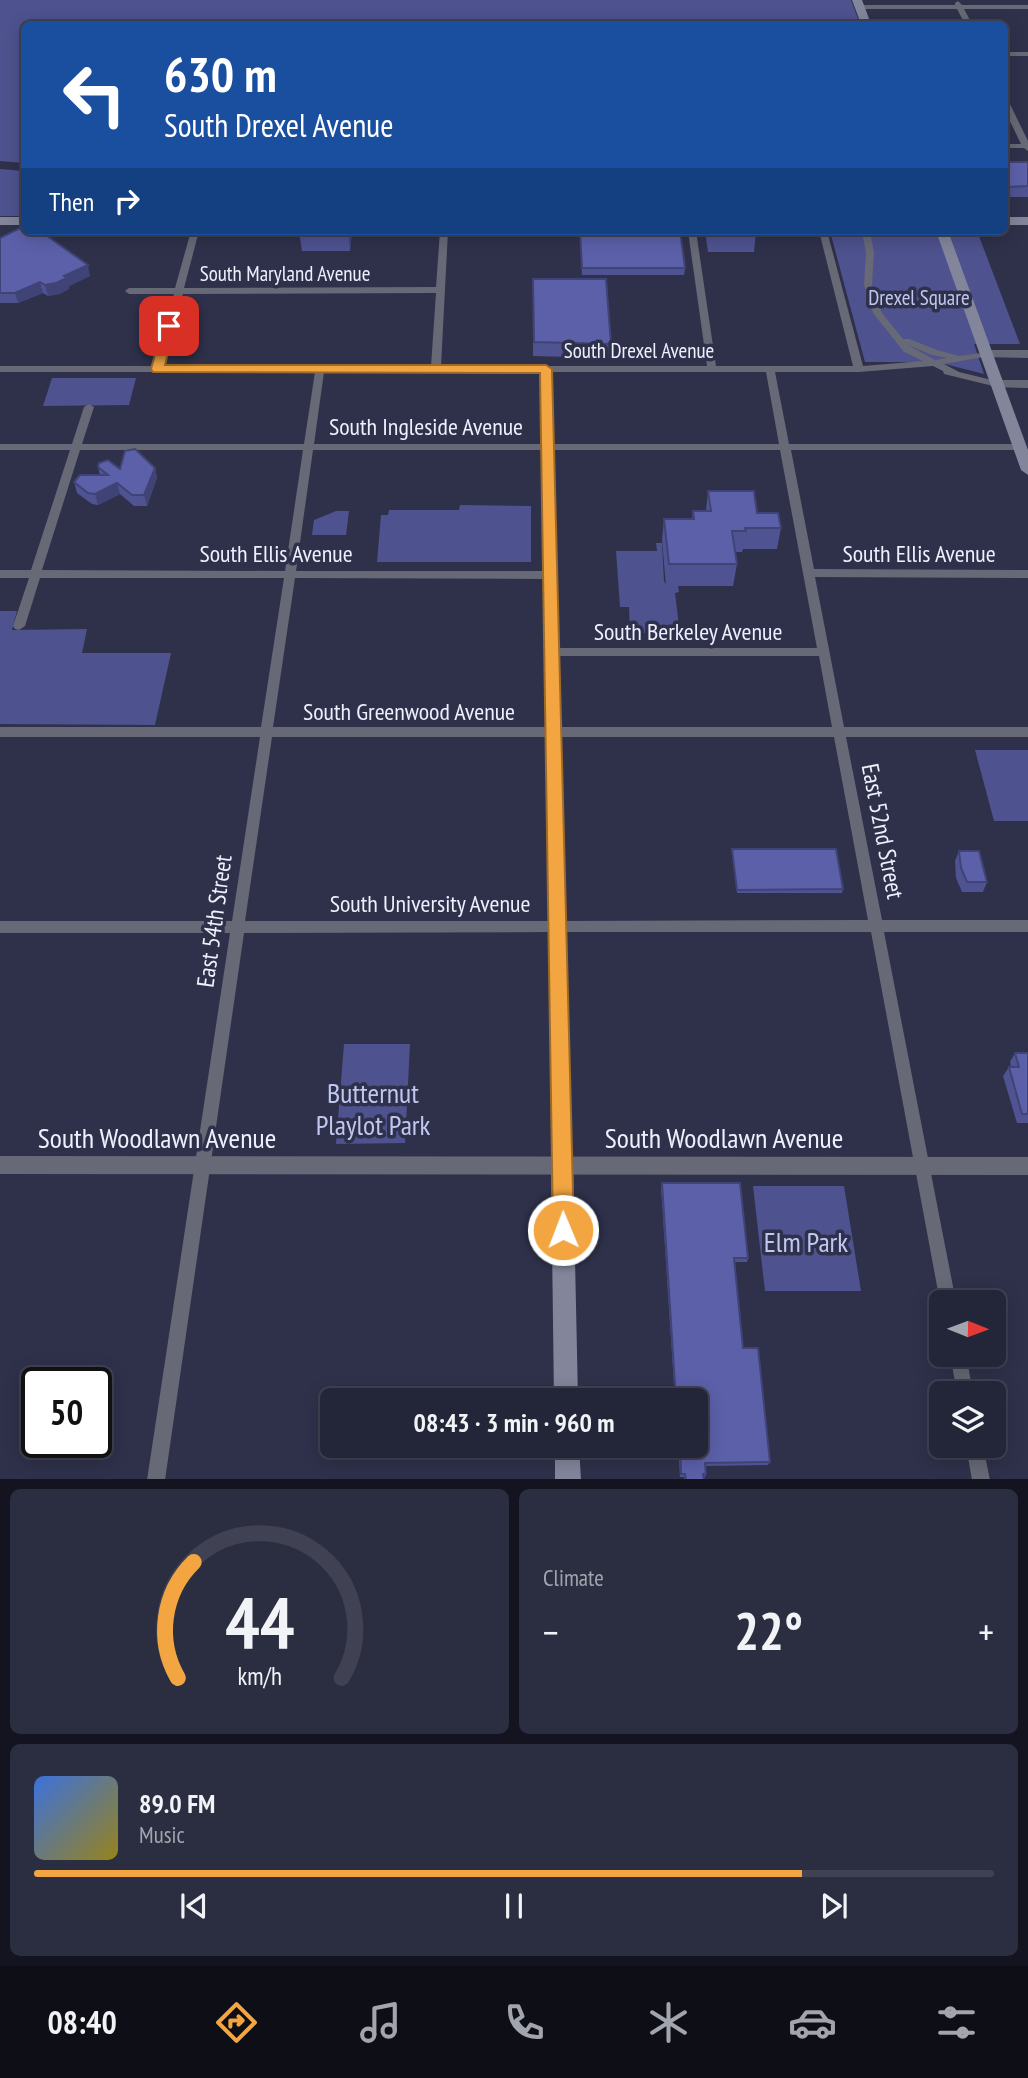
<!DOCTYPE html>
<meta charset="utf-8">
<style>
body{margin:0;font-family:"PT Sans Narrow",sans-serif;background:#2b2d40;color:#f1f3f6;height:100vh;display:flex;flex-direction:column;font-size:26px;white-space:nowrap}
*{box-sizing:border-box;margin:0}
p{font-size:23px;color:#a3a5ae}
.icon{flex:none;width:38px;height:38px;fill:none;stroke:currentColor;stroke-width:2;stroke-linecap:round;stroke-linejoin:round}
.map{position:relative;height:1479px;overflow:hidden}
.drawer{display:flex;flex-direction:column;gap:10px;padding:10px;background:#13141f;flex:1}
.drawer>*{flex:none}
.guide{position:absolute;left:21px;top:21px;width:987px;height:214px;border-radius:10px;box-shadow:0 4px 18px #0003,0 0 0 2px #404253;background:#1a4fa0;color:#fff;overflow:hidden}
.needle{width:46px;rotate:91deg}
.buttons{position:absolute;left:929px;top:1290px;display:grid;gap:14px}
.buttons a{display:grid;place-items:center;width:77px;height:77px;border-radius:10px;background:#232538;box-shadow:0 4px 18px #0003,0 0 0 2px #404253;font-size:35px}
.speed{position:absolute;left:21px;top:1367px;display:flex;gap:14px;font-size:35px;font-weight:700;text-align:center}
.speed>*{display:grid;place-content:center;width:91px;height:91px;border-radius:50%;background:#232538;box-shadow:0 4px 18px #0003,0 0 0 2px #404253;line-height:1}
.speed .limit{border:4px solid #111;border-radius:10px;background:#fff;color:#111}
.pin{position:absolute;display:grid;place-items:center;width:60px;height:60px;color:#fff;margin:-30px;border-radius:14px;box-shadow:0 4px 10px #0006}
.me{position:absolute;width:77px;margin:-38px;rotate:359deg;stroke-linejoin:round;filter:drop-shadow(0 0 5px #0008)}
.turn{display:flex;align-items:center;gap:24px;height:147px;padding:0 28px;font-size:32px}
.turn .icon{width:91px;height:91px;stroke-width:2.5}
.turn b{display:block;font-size:49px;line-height:60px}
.then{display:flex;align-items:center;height:66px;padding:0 28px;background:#0003;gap:14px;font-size:26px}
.big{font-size:52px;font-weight:700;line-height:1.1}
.drawer .tile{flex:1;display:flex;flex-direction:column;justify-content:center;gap:10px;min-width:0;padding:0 24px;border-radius:10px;background:#2b2d40}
.drawer .dial{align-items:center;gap:0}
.dial svg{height:182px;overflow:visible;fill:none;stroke:#404253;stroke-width:7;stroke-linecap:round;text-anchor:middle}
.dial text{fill:#f1f3f6;stroke:none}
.song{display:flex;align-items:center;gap:21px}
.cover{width:84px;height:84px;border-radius:10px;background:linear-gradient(135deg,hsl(220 70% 55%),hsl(50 70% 35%))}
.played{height:7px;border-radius:4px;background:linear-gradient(90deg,#f2a541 80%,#404253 80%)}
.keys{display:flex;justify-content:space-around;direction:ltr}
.heat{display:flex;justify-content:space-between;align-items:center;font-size:38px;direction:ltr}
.drawer .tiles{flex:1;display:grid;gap:10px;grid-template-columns:1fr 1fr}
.tile:last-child{grid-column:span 2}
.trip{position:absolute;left:320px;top:1388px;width:388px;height:70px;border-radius:10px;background:#232538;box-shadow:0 4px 18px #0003,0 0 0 2px #404253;font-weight:700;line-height:70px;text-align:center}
.tab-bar{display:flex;height:112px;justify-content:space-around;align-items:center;background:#0e0f16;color:#a3a5ae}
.tab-bar .icon{width:49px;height:49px}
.tab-bar .current{color:#f2a541}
.tab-bar b{font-size:32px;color:#f1f3f6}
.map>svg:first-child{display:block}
</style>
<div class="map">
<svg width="1028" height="1480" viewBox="0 0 1028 1480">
<rect width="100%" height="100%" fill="#2f314b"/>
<g fill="#4e528e">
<path d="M 0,0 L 851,0 L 860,24 L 24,24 L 24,163 L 0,161 Z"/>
<path d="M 0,169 L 24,171 L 24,216 L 0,216 Z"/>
<path d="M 830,231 L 977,231 L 1020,344 L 974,344 L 984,374 L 937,362 L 865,362 Z"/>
<path d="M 52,378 L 136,378 L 129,405 L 43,406 Z"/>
<path d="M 460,505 L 531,506 L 531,562 L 377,562 L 381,515 L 388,515 L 389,510 L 459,510 Z"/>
<path d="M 336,511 L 349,511 L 346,535 L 312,535 L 314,520 Z"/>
<path d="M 656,543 L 662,543 L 664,581 L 667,586 L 678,586 L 679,592 L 675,593 L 679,626 L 688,627 L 689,633 L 630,633 L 629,607 L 620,607 L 616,551 L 657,551 Z"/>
<path d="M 0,611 L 17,611 L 12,630 L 87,629 L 82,653 L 171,653 L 155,725 L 0,724 Z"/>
<path d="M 975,750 L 1028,750 L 1028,821 L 994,821 Z"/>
<path d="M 344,1044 L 410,1044 L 405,1143 L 336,1144 Z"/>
<path d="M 753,1186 L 844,1186 L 861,1291 L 765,1291 Z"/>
</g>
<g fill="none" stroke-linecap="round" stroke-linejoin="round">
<g fill="#676976" fill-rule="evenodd">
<path d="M 958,1 L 962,5 L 1028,5 L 1028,9 L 964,9 L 972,24 L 965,24 L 957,9 L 859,9 L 856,7 L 859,5 L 955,5 L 955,3 Z"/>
<rect x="1004" y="52" width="24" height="4"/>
<path d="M 1004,98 L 1008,100 L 1028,141 L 1028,151 L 1024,148 L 1004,148 L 1004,144 L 1021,144 L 1004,109 Z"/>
<path d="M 191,231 L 199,231 L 184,288 L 436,287 L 440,231 L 448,231 L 441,366 L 707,366 L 688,231 L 696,231 L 716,366 L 853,366 L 819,231 L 827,231 L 863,366 L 923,361 L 904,352 L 873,313 L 864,285 L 866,253 L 862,231 L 870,231 L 874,253 L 872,285 L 882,313 L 903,339 L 909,339 L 937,350 L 959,356 L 989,352 L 989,356 L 944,364 L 959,372 L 1000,382 L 1000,386 L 997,387 L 944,374 L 943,371 L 933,366 L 859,372 L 775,372 L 789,444 L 1020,444 L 1025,447 L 1020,450 L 791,450 L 814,569 L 1028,570 L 1028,578 L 815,577 L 844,727 L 1028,727 L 1028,737 L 846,737 L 882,920 L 1028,920 L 1028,932 L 884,932 L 956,1302 L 942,1302 L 942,1306 L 940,1302 L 871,932 L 564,932 L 570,1165 L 567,1170 L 562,1172 L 557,1170 L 554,1165 L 550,932 L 244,933 L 165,1480 L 147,1480 L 230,933 L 0,933 L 0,921 L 232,921 L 260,737 L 0,737 L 0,727 L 261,727 L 284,578 L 40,578 L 25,626 L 19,630 L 15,629 L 13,626 L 29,578 L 0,578 L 0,570 L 31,570 L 70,450 L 0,450 L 0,444 L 72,444 L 84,407 L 89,404 L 94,407 L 82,444 L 304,444 L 315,372 L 0,372 L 0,366 L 154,366 L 174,294 L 129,294 L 125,291 L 129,288 L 175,288 ZM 436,293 L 431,366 L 164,366 L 183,294 ZM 908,345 L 932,355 L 947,358 L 935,360 ZM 324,372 L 541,372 L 542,444 L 314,444 ZM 551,372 L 766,372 L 779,444 L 553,444 ZM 80,450 L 303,450 L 285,571 L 42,570 ZM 313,450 L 543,450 L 545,571 L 296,571 ZM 553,450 L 780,450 L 817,648 L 557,648 L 556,578 L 558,575 L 556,572 ZM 295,578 L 545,579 L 547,727 L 273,727 ZM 558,656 L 819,656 L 832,727 L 559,727 ZM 272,737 L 547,737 L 550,921 L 245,921 ZM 560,737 L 834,737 L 868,920 L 564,921 Z"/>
<path d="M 950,1354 L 966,1354 L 973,1393 L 957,1393 Z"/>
<path d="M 966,1446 L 983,1446 L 990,1480 L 972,1480 Z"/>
</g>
<g fill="#676976" fill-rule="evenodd">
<path d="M 986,350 L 1028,350 L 1028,358 L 982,357 L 980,354 Z"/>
<path d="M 997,380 L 1028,380 L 1028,388 L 993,387 L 993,381 Z"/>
<path d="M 0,1156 L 1028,1157 L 1028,1175 L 0,1174 Z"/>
</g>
<g fill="#83869b" fill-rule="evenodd">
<path d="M 852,0 L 862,0 L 871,24 L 861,24 Z"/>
<rect x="0" y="217" width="24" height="8"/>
<rect x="1004" y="217" width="24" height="8"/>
<path d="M 936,231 L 948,231 L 1028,450 L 1028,475 L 1021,470 Z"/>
<path d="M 562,1154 L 570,1158 L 573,1165 L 578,1400 L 554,1400 L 551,1165 L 554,1158 Z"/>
<path d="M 555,1446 L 579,1446 L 581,1480 L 555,1480 Z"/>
</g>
</g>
<g fill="#4f5391">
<rect x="1004" y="162" width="24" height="35"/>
<path d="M 299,231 L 352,231 L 350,251 L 302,251 Z"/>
<path d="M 580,231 L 685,268 L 684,275 L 582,275 Z"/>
<path d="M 705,231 L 756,231 L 754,252 L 708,252 Z"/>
<path d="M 0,238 L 90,276 L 69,286 L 69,289 L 59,294 L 48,296 L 43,293 L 18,303 L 0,303 Z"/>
<path d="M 533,279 L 611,344 L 611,358 L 533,356 Z"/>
<path d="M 98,467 L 120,469 L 155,468 L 157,478 L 147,506 L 134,506 L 120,494 L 98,505 L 92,504 L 77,493 L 74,482 L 100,475 Z"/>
<path d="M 708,491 L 757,513 L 781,528 L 777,549 L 743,549 L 742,552 L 735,552 L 737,564 L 733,586 L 666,586 L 662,540 L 664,519 L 692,519 L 693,511 L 706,511 Z"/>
<path d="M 732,849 L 843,889 L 842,893 L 737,893 L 732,852 Z"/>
<path d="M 959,851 L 987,882 L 983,892 L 962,892 L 956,878 L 955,861 Z"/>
<path d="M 1015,1053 L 1028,1054 L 1028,1123 L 1017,1123 L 1003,1076 L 1009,1067 L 1011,1067 L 1010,1062 Z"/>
<path d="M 662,1183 L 748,1258 L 747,1262 L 734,1262 L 743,1348 L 770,1462 L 768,1465 L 706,1466 L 706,1474 L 705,1477 L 704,1477 L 704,1480 L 684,1480 L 684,1477 L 680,1477 L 678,1446 L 696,1446 L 696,1400 L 675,1400 L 661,1188 Z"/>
</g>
<g fill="#404376">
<path d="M 348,231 L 352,231 L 350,251 Z"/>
<path d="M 88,265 L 90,276 L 69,286 L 69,289 L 59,294 L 48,296 L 45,285 Z"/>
<path d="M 40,282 L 43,293 L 18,303 L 15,293 Z"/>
<path d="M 155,468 L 157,478 L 147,506 L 144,495 Z"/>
<path d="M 117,483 L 120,494 L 98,505 L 95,494 Z"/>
</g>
<g fill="#5c60a9" stroke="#404376" stroke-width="2">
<path d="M 1004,162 L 1028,162 L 1028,186 L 1005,187 Z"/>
<path d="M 24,226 L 24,231 L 40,231 L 88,265 L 64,276 L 67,278 L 56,283 L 45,285 L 40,282 L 15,293 L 0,293 L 0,238 Z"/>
<path d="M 580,231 L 680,231 L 685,268 L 582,268 Z"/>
<path d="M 533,279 L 606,279 L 611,344 L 534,342 Z"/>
<path d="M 135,449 L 155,468 L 144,495 L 132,495 L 117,483 L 95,494 L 88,493 L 74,482 L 80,475 L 108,475 L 98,467 L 99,463 L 108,460 L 120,469 L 125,451 Z"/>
<path d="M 708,491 L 754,491 L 757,513 L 778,513 L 781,528 L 745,528 L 746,531 L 732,531 L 737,564 L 669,564 L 664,519 L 694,519 L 693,511 L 711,511 Z"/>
<path d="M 732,849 L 836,849 L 843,889 L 737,890 Z"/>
<path d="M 959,851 L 979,851 L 987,882 L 967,882 L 961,868 Z"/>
<path d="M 1015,1053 L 1028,1053 L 1028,1114 L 1022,1114 L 1009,1067 L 1019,1067 Z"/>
<path d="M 662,1183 L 740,1183 L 748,1258 L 734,1258 L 743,1348 L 758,1348 L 770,1462 L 705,1463 L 706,1474 L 703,1474 L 704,1480 L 686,1480 L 685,1474 L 681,1474 L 680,1446 L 696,1446 L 696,1400 L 676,1400 Z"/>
</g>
<path fill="#f2a541" stroke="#9d6b2a" stroke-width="2" d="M 169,322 L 175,326 L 165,365 L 546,365 L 552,369 L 574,1230 L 571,1237 L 563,1240 L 556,1237 L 553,1230 L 540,373 L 153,372 L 151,369 L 163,326 Z"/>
<g text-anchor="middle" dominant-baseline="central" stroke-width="7" stroke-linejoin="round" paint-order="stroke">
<g font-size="21" fill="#eef0fe" stroke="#2f314b">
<text x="285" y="273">South Maryland Avenue</text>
<text x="639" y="350">South Drexel Avenue</text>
</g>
<g font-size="21" fill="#c1c7f0" stroke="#2f314b">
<text x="919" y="297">Drexel Square</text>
</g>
<g font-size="24" fill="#eef0fe" stroke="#2f314b">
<text x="426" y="426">South Ingleside Avenue</text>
<text x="276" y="553">South Ellis Avenue</text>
<text x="919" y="553">South Ellis Avenue</text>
<text x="688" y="631">South Berkeley Avenue</text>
<text x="409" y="711">South Greenwood Avenue</text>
<text transform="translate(883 831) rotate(79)">East 52nd Street</text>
<text x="430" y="903">South University Avenue</text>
<text transform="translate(214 921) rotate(-82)">East 54th Street</text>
</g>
<g font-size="28" fill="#c1c7f0" stroke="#2f314b">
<text x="373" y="1092">Butternut<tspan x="373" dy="32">Playlot Park</tspan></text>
<text x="806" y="1241">Elm Park</text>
</g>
<g font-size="28" fill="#eef0fe" stroke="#2f314b">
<text x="157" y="1137">South Woodlawn Avenue</text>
<text x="724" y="1137">South Woodlawn Avenue</text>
</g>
</g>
</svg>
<div class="buttons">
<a><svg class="needle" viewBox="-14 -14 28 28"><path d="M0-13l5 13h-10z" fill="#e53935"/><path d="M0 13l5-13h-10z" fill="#a3a5ae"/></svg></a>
<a><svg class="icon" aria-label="layers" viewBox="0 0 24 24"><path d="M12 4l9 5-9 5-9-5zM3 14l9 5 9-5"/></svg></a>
</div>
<div class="speed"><div class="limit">50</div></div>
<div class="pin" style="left:169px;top:326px;background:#d93025"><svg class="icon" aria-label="arrive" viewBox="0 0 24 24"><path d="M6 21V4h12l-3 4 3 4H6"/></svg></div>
<svg class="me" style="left:563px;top:1230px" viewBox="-20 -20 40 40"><circle r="17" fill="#f2a541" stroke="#fff" stroke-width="3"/><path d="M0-11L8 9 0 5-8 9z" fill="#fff"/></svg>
<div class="trip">08:43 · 3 min · 960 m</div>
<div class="guide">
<div class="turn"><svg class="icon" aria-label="left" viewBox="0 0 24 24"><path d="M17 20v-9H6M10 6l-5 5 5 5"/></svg><div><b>630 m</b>South Drexel Avenue</div></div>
<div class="then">Then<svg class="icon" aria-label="right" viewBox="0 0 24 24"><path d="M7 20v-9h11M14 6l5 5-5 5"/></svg></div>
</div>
</div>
<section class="drawer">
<div class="tiles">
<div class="tile dial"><svg viewBox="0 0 100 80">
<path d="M14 69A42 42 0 1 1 86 69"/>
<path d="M14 69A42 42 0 0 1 21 18" stroke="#f2a541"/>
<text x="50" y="56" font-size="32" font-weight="700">44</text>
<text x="50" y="72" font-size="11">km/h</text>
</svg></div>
<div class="tile"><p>Climate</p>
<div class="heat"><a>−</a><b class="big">22°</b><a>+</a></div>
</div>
<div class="tile">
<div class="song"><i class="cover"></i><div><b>89.0 FM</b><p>Music</p></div></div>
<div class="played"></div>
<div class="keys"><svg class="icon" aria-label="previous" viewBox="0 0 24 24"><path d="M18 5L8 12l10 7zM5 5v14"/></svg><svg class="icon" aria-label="pause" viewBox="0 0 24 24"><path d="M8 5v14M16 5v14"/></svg><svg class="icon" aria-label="next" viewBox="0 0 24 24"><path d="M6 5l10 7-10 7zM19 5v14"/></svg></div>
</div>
</div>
</section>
<nav class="tab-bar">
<b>08:40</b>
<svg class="icon current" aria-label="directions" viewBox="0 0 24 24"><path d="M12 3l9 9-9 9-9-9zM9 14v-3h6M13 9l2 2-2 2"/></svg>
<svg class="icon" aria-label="music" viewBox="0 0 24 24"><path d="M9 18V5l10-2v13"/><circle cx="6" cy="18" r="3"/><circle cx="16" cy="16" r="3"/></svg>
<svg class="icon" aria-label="phone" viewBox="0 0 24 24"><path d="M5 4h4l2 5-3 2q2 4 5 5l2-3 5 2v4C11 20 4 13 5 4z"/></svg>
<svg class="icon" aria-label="climate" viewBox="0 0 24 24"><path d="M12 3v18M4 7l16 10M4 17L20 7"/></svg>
<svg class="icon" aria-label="car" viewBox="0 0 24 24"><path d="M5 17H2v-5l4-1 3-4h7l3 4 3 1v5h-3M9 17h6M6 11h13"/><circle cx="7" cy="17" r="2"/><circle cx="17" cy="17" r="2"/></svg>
<svg class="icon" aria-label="filters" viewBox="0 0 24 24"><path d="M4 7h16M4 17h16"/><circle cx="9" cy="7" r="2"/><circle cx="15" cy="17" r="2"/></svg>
</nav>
